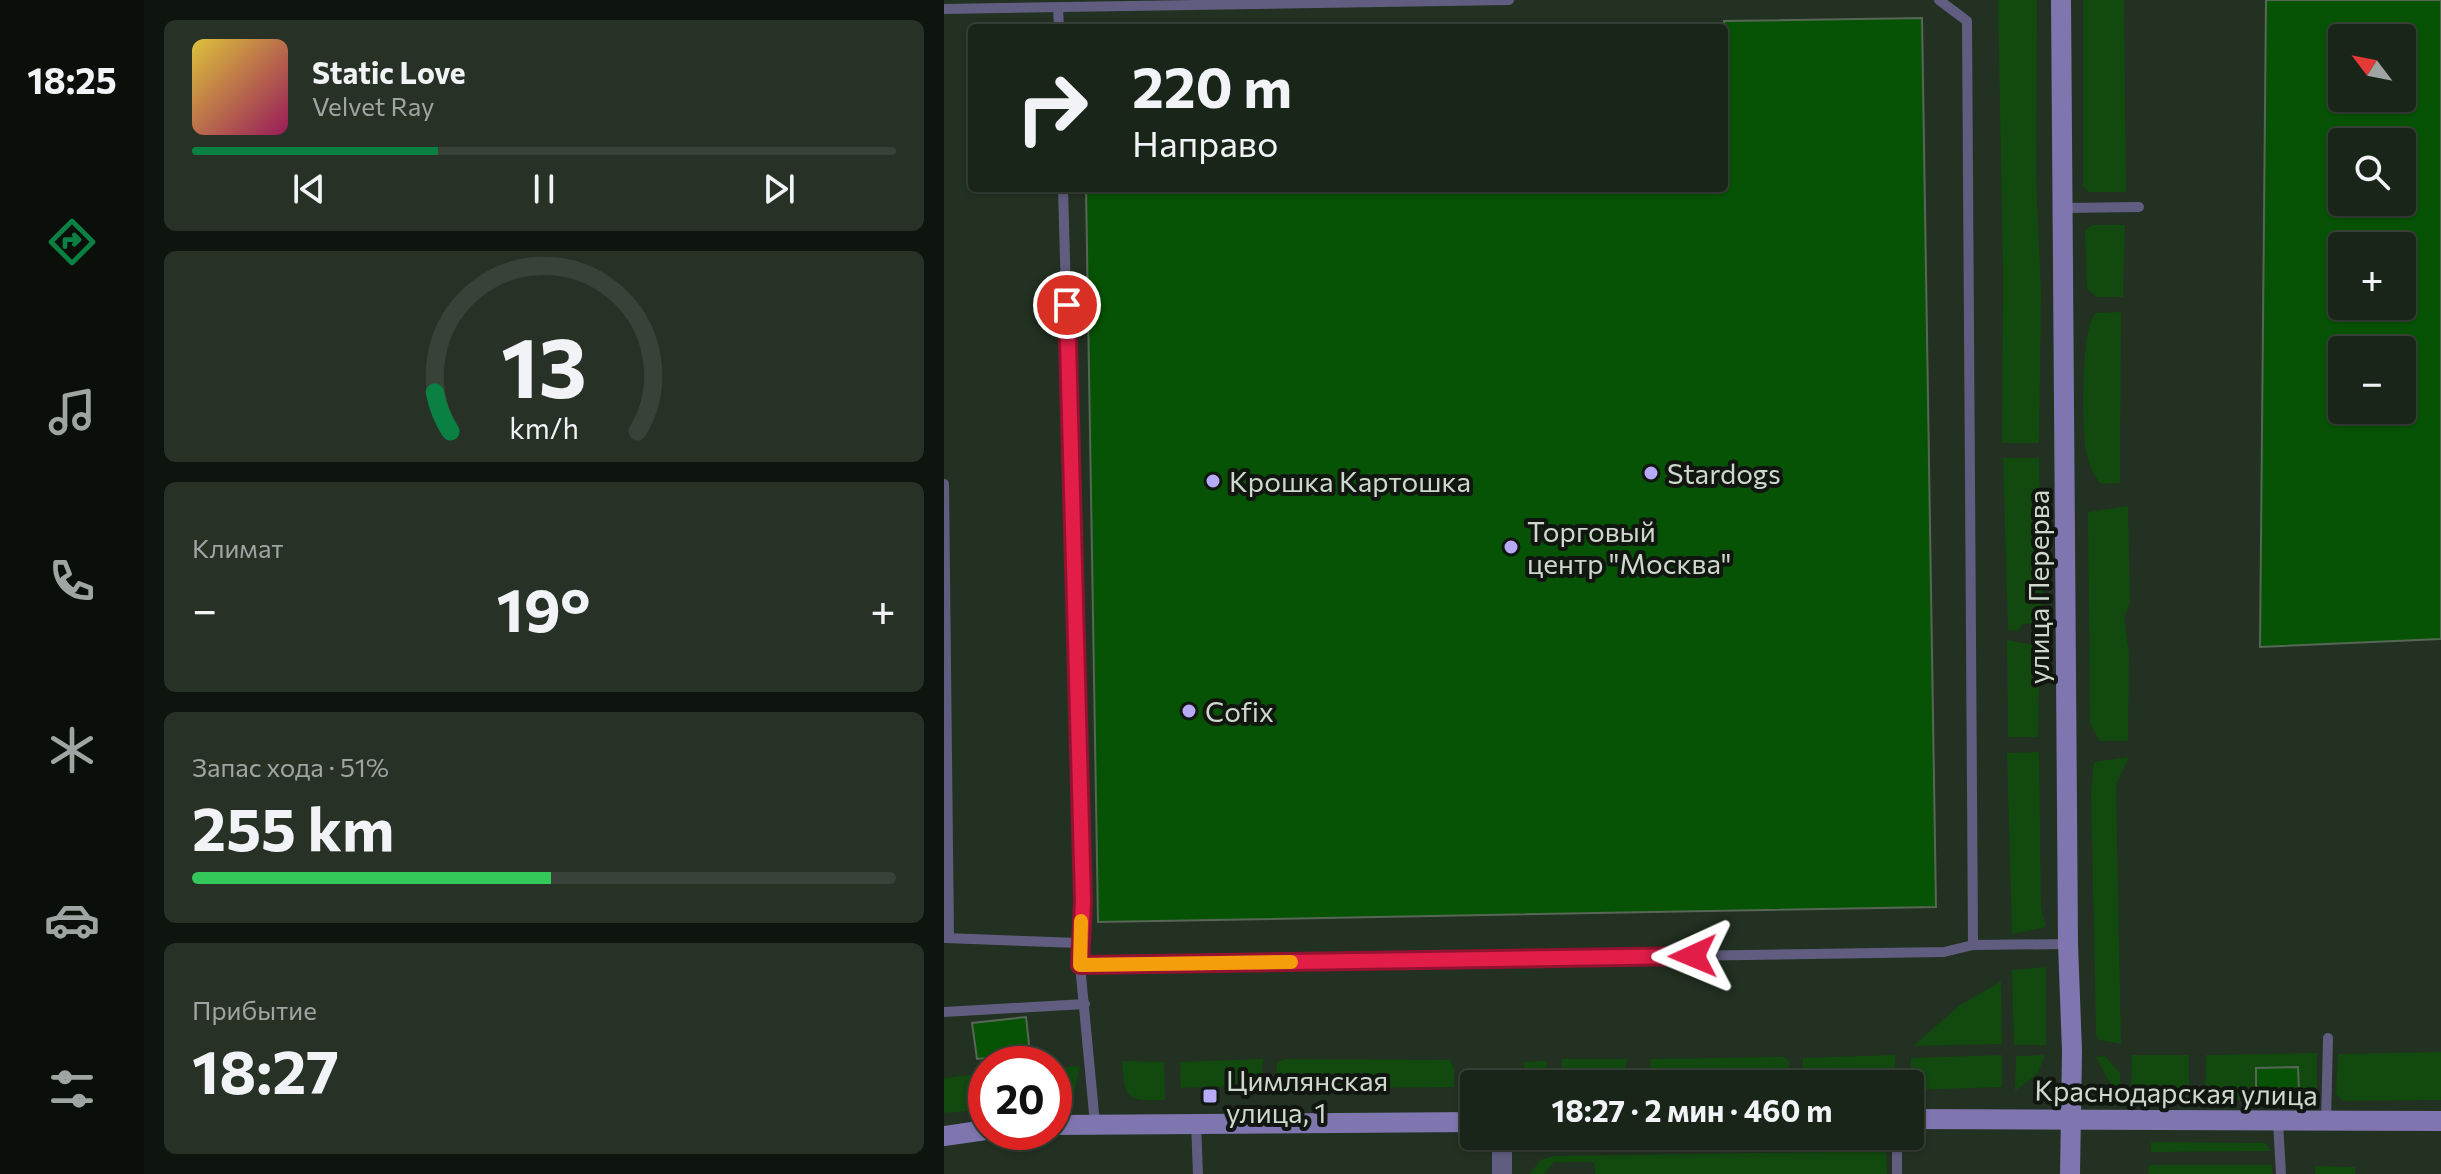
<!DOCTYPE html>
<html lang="ru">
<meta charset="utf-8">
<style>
body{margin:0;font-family:Commissioner,sans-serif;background:#273126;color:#f1f3f6;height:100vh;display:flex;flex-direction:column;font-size:30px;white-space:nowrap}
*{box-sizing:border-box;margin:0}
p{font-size:26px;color:#9fa5a2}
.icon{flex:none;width:44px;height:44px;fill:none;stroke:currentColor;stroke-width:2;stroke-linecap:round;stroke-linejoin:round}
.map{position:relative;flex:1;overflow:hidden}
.sheet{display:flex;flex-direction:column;gap:20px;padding:20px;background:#0e140e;width:800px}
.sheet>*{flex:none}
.top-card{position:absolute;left:24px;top:24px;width:760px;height:168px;border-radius:8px;box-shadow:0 2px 6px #0004,0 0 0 2px #384238;background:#1a2519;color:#f1f3f6;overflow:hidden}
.needle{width:52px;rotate:302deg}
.controls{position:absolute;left:1384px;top:24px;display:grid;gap:16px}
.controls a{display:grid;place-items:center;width:88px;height:88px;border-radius:8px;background:#1a2519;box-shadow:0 2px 6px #0004,0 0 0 2px #384238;font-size:40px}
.speed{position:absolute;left:24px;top:1046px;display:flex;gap:16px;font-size:40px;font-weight:700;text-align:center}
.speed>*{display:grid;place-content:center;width:104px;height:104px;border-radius:50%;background:#1a2519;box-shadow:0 2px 6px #0004,0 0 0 2px #384238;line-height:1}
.speed .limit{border:12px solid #d22;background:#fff;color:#111}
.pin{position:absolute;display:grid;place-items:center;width:68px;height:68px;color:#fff;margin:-34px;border:4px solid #fff;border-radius:50%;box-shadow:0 2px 8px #0007}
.me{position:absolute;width:88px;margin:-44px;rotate:269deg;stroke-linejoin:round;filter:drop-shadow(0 0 6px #0008)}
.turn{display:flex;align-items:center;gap:28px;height:168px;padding:0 32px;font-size:36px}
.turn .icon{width:104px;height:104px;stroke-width:2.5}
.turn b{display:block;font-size:56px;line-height:68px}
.big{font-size:60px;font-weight:700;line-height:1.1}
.sheet .tile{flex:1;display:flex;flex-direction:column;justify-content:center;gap:12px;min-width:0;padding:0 28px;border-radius:12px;background:#273126}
.sheet .dial{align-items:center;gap:0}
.dial svg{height:208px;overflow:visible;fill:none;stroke:#384238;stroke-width:7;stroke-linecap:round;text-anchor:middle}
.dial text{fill:#f1f3f6;stroke:none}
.song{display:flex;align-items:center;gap:24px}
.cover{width:96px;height:96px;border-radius:12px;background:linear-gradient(135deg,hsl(50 70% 55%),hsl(330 70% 35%))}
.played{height:8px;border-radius:4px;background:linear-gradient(90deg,#0b8043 35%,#384238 35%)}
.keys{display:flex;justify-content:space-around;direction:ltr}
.heat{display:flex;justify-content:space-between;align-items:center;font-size:44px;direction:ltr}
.charge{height:12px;border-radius:6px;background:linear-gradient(90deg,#34c759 51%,#384238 0)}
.trip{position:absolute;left:516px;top:1070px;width:464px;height:80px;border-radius:8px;background:#1a2519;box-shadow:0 2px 6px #0004,0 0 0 2px #384238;font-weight:700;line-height:80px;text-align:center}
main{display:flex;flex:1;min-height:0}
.menu{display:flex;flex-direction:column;width:144px;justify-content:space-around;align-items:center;background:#0a0f0a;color:#9fa5a2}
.menu .icon{width:56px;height:56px}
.menu .selected{color:#0b8043}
.menu b{font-size:36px;color:#f1f3f6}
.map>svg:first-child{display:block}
</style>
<main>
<nav class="menu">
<b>18:25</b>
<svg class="icon selected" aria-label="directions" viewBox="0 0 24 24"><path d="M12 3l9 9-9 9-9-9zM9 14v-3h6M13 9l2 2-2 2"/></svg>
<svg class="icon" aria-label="music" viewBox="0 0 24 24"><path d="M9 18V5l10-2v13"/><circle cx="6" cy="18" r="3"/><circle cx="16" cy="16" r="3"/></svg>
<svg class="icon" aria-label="phone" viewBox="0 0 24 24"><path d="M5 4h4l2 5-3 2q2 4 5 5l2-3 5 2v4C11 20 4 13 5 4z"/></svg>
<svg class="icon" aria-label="climate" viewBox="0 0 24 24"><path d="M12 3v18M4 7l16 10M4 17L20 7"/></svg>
<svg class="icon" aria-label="car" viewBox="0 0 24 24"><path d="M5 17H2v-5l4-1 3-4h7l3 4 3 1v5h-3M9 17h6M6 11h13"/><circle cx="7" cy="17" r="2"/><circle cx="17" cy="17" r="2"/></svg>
<svg class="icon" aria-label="filters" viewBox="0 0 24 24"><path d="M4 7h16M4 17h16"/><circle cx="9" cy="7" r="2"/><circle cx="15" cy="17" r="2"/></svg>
</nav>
<section class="sheet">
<div class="tile">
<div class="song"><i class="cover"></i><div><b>Static Love</b><p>Velvet Ray</p></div></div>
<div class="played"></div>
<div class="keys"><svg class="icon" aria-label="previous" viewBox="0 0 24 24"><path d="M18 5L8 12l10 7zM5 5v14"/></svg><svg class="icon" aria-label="pause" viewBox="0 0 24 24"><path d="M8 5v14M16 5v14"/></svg><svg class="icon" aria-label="next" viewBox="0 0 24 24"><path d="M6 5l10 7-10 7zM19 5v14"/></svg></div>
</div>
<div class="tile dial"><svg viewBox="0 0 100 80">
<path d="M14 69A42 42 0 1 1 86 69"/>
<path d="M14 69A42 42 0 0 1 8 54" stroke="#0b8043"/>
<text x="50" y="56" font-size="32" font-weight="700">13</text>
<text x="50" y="72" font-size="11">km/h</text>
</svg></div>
<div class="tile"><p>Климат</p>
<div class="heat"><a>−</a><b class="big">19°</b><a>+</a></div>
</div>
<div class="tile"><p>Запас хода · 51%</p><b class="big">255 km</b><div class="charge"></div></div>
<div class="tile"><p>Прибытие</p><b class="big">18:27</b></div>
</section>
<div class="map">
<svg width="1497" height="1174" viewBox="0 0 1497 1174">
<rect width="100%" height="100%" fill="#223121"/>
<g fill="#12490f" fill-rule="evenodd">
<path d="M 1054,0 L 1093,0 L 1092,176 L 1097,295 L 1095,443 L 1058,443 L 1059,273 Z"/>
<path d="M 1139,0 L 1180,0 L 1182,192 L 1145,192 L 1139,186 Z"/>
<path d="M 1148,225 L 1181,225 L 1179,297 L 1153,297 L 1143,289 L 1141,230 Z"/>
<path d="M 1177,312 L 1176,483 L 1157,484 C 1147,473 1143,458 1141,444 C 1138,419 1137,331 1151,313 Z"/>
<path d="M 1059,458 L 1095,458 L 1099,622 L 1079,624 L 1074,631 L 1064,630 Z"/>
<path d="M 1184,506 L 1186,603 L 1180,618 L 1185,653 L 1184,741 L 1156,741 L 1146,724 L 1144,512 Z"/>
<path d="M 1063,640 L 1096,646 L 1094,737 L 1064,737 Z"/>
<path d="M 1095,752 L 1097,908 L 1102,927 L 1068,934 L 1063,753 Z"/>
<path d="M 1185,757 L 1172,785 L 1177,1044 L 1155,1040 L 1152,1035 L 1147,791 L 1150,762 Z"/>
<path d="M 1102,967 L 1102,1045 L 1070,1045 L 1068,970 Z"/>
<path d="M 1057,981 L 1058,1044 L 969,1046 L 1015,1006 Z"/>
<path d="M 1497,1052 L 1497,1100 L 1399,1101 L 1392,1094 L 1394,1054 Z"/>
<path d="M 1373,1053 L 1373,1100 L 1261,1100 L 1262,1055 ZM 1354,1068 L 1355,1091 L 1312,1092 L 1312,1068 Z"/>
<path d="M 951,1055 L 951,1084 L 859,1084 L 859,1058 Z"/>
<path d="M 1058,1055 L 1058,1087 L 967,1090 L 967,1058 Z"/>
<path d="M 1101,1055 L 1094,1073 L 1071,1091 L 1072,1056 Z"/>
<path d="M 1188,1055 L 1245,1055 L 1245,1101 L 1187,1095 Z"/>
<path d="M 1161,1056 L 1176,1073 L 1176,1091 L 1164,1080 L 1152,1057 Z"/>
<path d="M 840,1057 L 845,1061 L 844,1084 L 727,1084 L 706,1071 L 707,1059 Z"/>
<path d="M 319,1059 L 317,1085 L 237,1088 L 236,1062 Z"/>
<path d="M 341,1059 L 506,1060 L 510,1068 L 510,1087 L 337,1089 L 332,1085 L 333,1063 Z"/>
<path d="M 618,1059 L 683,1059 L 679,1084 L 618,1084 Z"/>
<path d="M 178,1061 L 220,1062 L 221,1100 C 183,1101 181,1100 178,1061 Z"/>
<path d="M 603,1061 L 601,1084 L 582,1084 L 580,1062 Z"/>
<path d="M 136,1066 L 129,1098 L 110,1101 L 110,1068 Z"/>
<path d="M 42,1073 L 42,1109 L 0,1113 L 0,1078 Z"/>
<path d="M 1207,1142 L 1321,1143 L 1327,1151 L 1207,1152 Z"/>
<path d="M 942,1151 L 943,1174 L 651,1174 L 650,1162 L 610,1162 L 600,1174 L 585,1174 L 597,1160 L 610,1156 Z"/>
<path d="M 1205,1165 L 1328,1165 L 1328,1174 L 1204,1174 Z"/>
<path d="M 1371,1166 L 1411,1167 L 1411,1174 L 1371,1174 Z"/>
</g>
<g fill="#075305" stroke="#576755" stroke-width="2" fill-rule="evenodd">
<path d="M 1322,0 L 1497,0 L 1497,639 L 1316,647 ZM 1398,38 L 1458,38 L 1458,98 L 1398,98 ZM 1398,142 L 1458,142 L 1458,202 L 1398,202 ZM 1398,246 L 1458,246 L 1458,306 L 1398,306 ZM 1398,350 L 1458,350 L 1458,410 L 1398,410 Z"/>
<path d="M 978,18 L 992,907 L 154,922 L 142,188 L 780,188 L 780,21 Z"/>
<path d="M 82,1017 L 86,1053 L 33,1059 L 28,1023 Z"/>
<path d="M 1354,1067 L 1355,1091 L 1312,1092 L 1312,1068 Z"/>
</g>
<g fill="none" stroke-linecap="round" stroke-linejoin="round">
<g stroke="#615d80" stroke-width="10">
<path d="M 995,0 L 1023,21 L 1029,945"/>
<path d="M 114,8 L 115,28"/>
<path d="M 0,9 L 565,0"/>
<path d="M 119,188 L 139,901 L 136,965 L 151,1124"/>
<path d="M 1120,208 L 1195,207"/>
<path d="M 0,484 L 5,938"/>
<path d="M 1,938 L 135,943"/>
<path d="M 136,965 L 1000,952 L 1029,945 L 1124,944"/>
<path d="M 0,1012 L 141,1004"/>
<path d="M 1334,1122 L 1337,1174"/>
<path d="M 1382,1122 L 1384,1038"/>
<path d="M 252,1123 L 254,1174"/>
<path d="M 953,1174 L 953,1136"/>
</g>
<path stroke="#615d80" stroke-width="20" d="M 558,1174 L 558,1136"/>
<g stroke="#7f76af" stroke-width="20">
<path d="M 1117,0 L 1124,944 L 1128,1051 L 1126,1174"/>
<path d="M 966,1119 L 1497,1121"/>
<path d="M 110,1125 L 530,1122"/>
<path d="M 0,1136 L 42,1130"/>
</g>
</g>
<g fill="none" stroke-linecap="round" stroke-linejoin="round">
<defs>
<path id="route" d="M 123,305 L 139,901 L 136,965 L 749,956"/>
</defs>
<use href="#route" stroke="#92132f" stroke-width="20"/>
<use href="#route" stroke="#e11d48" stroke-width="14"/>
<path stroke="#f59e0b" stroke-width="14" d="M 137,921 L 136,965 L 347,962"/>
</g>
<g fill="#b7abf8" stroke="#111710" stroke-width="3">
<circle cx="707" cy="473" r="8"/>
<circle cx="269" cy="481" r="8"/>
<circle cx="567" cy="547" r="8"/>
<circle cx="245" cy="711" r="8"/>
<rect x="258" y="1088" width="16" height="16" rx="4"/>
</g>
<g text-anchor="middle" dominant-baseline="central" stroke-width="8" stroke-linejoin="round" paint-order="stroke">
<g font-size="28" fill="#ced8cd" stroke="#111710" text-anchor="start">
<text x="723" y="473">Stardogs</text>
<text x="285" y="481">Крошка Картошка</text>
<text x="583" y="531">Торговый<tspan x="583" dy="32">центр "Москва"</tspan></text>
<text x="261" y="711">Cofix</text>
<text x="282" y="1080">Цимлянская<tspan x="282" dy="32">улица, 1</tspan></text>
</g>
<g font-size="28" fill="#ced8cd" stroke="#111710">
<text transform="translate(1094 587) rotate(-90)">улица Перерва</text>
<text transform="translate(1232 1092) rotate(1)">Краснодарская улица</text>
</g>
</g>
</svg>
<div class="controls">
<a><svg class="needle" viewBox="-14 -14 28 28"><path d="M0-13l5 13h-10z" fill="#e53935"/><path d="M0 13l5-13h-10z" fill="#9fa5a2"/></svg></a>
<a><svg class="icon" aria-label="search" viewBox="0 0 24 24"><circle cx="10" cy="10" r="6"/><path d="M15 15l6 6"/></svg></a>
<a>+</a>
<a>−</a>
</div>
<div class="speed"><div class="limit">20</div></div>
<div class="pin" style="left:123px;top:305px;background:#d93025"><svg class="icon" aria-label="arrive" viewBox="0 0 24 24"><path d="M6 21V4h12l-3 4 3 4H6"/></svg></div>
<svg class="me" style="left:749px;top:956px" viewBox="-20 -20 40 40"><path d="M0-17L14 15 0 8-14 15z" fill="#e11d48" stroke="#fff" stroke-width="4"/></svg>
<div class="trip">18:27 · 2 мин · 460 m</div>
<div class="top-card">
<div class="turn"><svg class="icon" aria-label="right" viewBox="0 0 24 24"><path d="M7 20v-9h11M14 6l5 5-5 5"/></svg><div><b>220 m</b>Направо</div></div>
</div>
</div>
</main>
